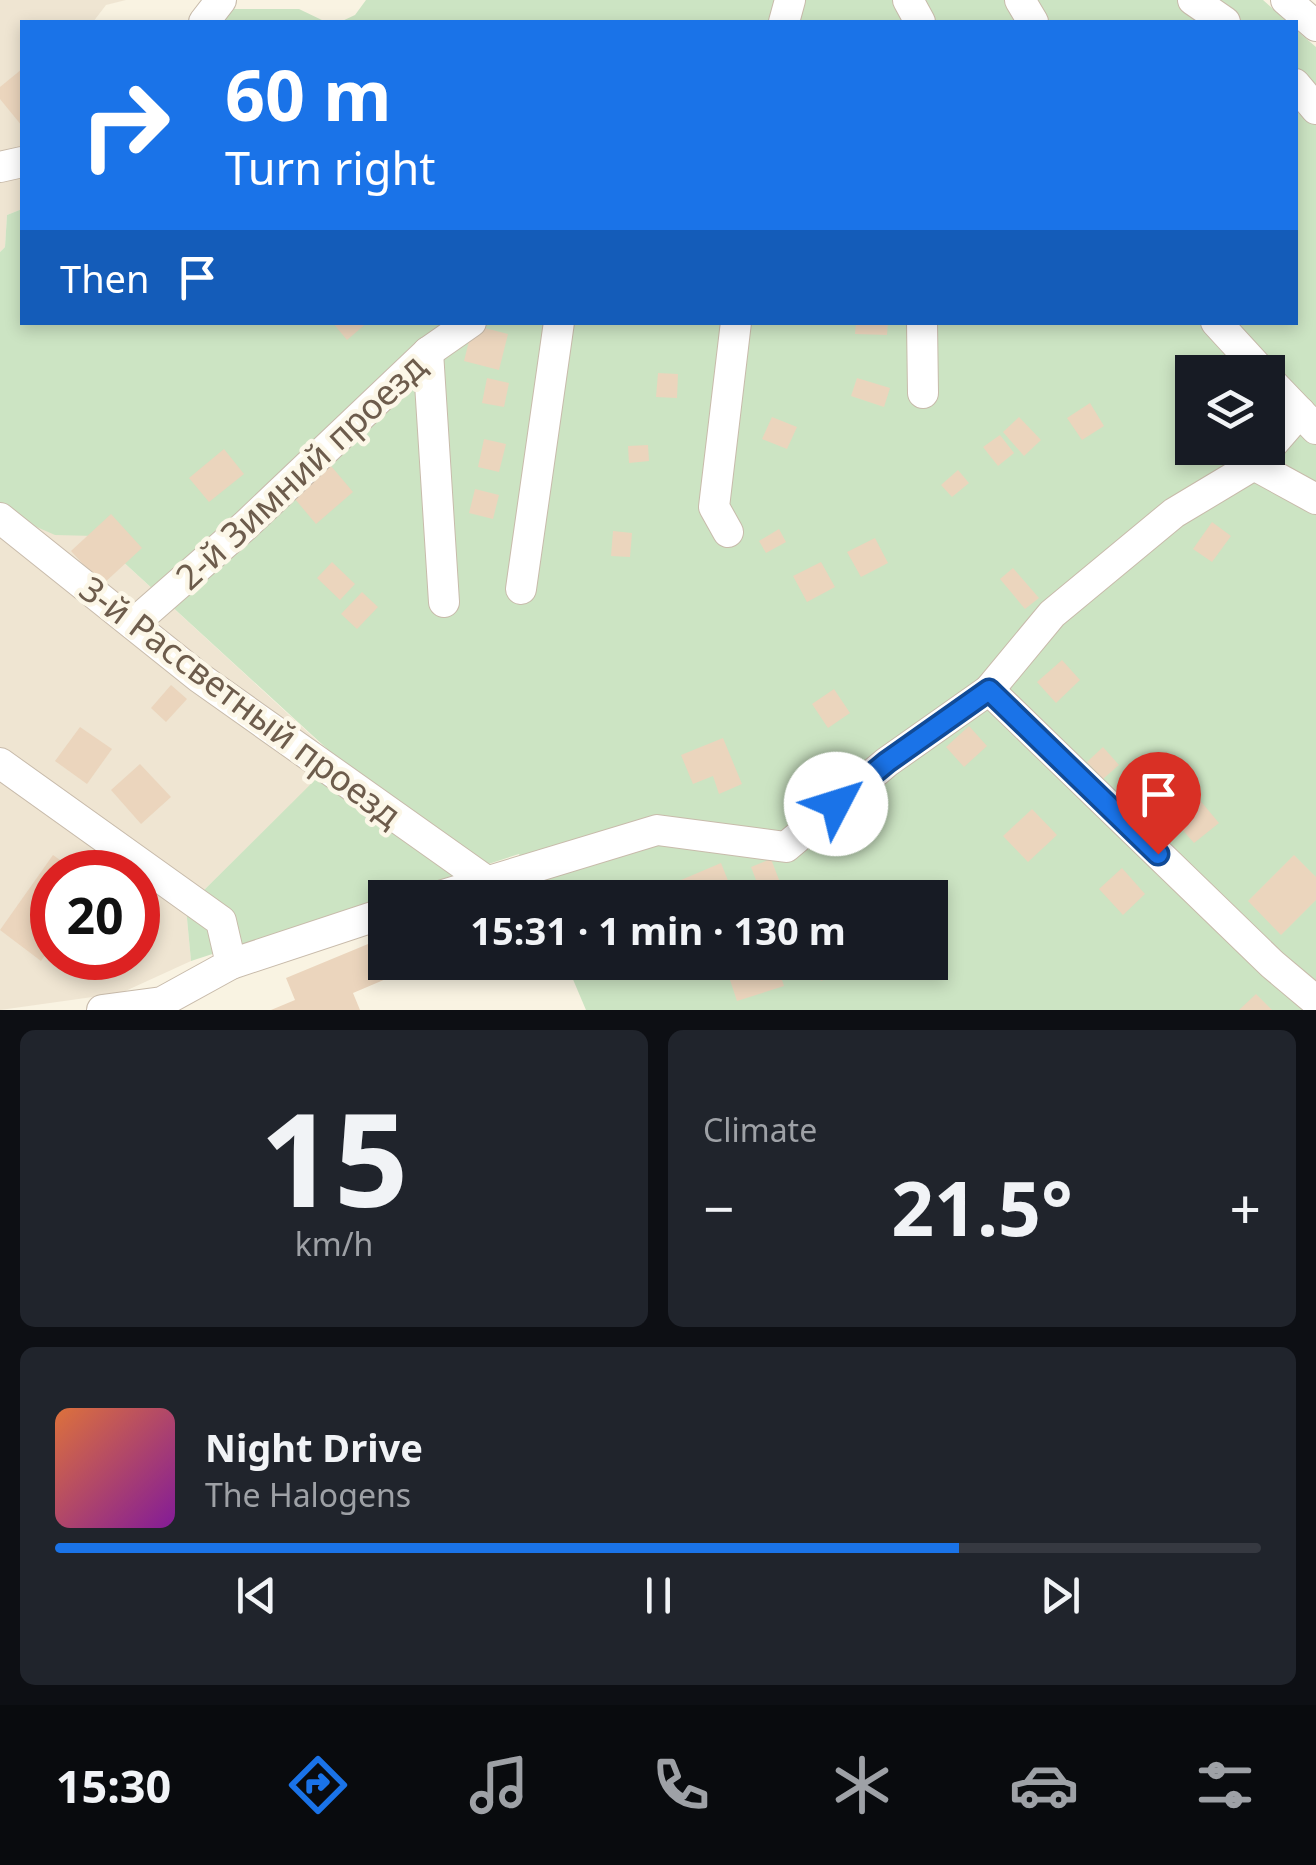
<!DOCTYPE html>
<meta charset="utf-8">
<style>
body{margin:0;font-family:"Noto Sans",sans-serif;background:#20242c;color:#f1f3f6;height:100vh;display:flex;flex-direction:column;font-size:38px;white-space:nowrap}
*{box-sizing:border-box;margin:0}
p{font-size:32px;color:#9ea1a6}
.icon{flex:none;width:55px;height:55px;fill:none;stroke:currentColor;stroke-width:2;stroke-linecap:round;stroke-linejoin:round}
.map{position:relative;height:1010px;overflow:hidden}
.side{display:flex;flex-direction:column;gap:20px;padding:20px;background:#0d0f14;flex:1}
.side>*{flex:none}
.banner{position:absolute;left:20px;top:20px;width:1278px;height:305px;border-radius:0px;box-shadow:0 5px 15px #0003;background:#1a73e8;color:#fff;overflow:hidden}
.tools{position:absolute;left:1175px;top:355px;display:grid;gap:20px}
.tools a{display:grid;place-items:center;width:110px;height:110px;border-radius:0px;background:#171b24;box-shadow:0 5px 15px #0003;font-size:50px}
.speed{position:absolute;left:30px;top:850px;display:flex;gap:20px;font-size:50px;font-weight:700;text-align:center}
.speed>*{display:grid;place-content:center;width:130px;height:130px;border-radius:50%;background:#171b24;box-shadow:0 5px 15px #0003;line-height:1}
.speed .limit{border:15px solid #d22;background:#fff;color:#111}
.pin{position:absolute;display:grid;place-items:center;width:85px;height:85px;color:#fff;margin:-102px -42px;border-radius:50% 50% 50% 0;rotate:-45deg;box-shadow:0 0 10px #0007}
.pin .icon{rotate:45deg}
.me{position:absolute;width:110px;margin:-55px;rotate:50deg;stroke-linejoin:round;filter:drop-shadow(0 0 8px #0008)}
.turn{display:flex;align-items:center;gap:35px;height:210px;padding:0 40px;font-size:45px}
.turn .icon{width:130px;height:130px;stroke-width:2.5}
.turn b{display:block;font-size:70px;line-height:85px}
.then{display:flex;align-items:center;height:95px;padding:0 40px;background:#0003;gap:20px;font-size:38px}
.big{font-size:75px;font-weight:700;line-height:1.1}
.side .widget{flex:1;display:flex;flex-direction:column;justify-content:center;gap:15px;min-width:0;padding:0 35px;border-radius:15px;background:#20242c}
.side .dial{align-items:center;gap:0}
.dial b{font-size:130px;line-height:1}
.song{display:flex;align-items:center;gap:30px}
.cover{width:120px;height:120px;border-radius:15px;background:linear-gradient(135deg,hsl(20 70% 55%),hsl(290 70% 35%))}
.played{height:10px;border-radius:5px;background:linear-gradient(90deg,#1a73e8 75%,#363941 75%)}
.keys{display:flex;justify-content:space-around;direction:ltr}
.heat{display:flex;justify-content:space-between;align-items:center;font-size:55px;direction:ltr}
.side .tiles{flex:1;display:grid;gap:20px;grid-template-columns:1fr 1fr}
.widget:last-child{grid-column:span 2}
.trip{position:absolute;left:368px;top:880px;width:580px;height:100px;border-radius:0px;background:#171b24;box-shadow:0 5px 15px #0003;font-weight:700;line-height:100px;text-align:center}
.tabs{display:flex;height:160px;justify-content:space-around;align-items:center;background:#090b0e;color:#9ea1a6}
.tabs .icon{width:70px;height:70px}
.tabs .on{color:#1a73e8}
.tabs b{font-size:45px;color:#f1f3f6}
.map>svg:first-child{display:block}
</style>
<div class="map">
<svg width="1316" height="1010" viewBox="0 0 1316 1010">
<rect width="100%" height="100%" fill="#f9f3e2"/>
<g fill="#efe5d2" fill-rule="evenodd">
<path d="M 0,0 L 126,0 L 106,5 L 93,22 L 22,22 L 22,209 L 7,215 L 5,247 L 0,252 Z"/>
<path d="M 0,511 L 95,536 L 337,759 L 186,908 L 191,961 L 121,993 L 0,1010 ZM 52,872 L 138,872 L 138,958 L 52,958 Z"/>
</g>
<g fill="#cce4c3" fill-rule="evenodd">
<path d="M 366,0 L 1263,0 L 1288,22 L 340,22 L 355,15 Z"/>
<path d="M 225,9 L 299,9 L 326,22 L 215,22 Z"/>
<path d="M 1295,29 L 1316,47 L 1316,1010 L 586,1010 L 566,963 L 930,962 L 930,898 L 538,897 L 519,854 L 191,961 L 186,908 L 337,758 L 95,536 L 55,535 L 0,511 L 0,252 L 5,247 L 7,215 L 22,209 L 22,322 L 1295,322 ZM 1192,372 L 1268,372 L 1268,448 L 1192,448 Z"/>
</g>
<g fill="#ebd5bd">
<path d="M 22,69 L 22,126 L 0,99 L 0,87 Z"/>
<path d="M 332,322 L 368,322 L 347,340 Z"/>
<path d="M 856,322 L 888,322 L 887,335 L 855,334 Z"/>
<path d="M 473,325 L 508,334 L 499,370 L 464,361 Z"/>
<path d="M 658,373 L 678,374 L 677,398 L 656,397 Z"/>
<path d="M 487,378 L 509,383 L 504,407 L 482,403 Z"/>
<path d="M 857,378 L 890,388 L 884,407 L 851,396 Z"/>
<path d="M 1090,403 L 1104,426 L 1082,440 L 1067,418 Z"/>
<path d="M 772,417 L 797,427 L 787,449 L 762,439 Z"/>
<path d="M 1019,417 L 1041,440 L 1024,456 L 1003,432 Z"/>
<path d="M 1000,435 L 1014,453 L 998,466 L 983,447 Z"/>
<path d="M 484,439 L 506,444 L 499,472 L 478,467 Z"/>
<path d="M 648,445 L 649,461 L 629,463 L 628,446 Z"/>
<path d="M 224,449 L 244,474 L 209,502 L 189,478 Z"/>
<path d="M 326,460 L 353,492 L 316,524 L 289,492 Z"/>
<path d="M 958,470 L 969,483 L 952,497 L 941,485 Z"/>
<path d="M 475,489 L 499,495 L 493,519 L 469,513 Z"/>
<path d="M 111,514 L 142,548 L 102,585 L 71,551 Z"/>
<path d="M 1212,522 L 1231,536 L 1212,562 L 1193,549 Z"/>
<path d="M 779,529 L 786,542 L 766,553 L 759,541 Z"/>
<path d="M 613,531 L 632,533 L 630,557 L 611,556 Z"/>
<path d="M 875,538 L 888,563 L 861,577 L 847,552 Z"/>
<path d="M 332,562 L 355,584 L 340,600 L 317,578 Z"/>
<path d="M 821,562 L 835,587 L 807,602 L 793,576 Z"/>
<path d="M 1013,568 L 1039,598 L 1025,609 L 1000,579 Z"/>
<path d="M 362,592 L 378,607 L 357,629 L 341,614 Z"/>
<path d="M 1062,660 L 1080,680 L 1056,703 L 1037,682 Z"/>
<path d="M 171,685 L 187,699 L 166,722 L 151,708 Z"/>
<path d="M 834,689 L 850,713 L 828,728 L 812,704 Z"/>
<path d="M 969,726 L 987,746 L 964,767 L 946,747 Z"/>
<path d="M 80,727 L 112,749 L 87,784 L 55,761 Z"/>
<path d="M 723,738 L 742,784 L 719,794 L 713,776 L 693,784 L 681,755 Z"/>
<path d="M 1103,747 L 1119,765 L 1103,779 L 1087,762 Z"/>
<path d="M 140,764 L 171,797 L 141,824 L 111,790 Z"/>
<path d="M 1198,798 L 1219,823 L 1194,843 L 1173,819 Z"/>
<path d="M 1032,809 L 1057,835 L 1028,862 L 1003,836 Z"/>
<path d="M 53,855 L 77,872 L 52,872 L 52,945 L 41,961 L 0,930 Z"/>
<path d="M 1294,855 L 1316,877 L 1316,900 L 1281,935 L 1248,901 Z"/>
<path d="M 771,859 L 786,898 L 763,898 L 751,867 Z"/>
<path d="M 721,863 L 735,898 L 688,898 L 681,880 Z"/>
<path d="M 1122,868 L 1145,894 L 1123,915 L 1099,889 Z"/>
<path d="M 385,937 L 385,962 L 395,962 L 400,973 L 353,993 L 360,1010 L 271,1010 L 295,1000 L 286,978 Z"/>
<path d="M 724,962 L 776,962 L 784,986 L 737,1001 Z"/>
<path d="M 813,962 L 845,962 L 848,969 L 821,981 Z"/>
<path d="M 1256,994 L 1272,1010 L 1239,1010 Z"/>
</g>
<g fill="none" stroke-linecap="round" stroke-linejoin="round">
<defs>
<g id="minor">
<path d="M 908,0 L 920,22"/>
<path d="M 1020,0 L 1033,22"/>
<path d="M 1193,0 L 1225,22"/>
<path d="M 1286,0 L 1316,26"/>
<path d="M 204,22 L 221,0"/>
<path d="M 784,22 L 790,0"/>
<path d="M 1295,84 L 1316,109"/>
<path d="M 0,167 L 22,162"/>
<path d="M 922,322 L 923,393"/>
<path d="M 1216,322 L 1262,372"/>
<path d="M 428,352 L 444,602"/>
<path d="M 1268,379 L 1316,429"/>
<path d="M 1254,465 L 1316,499"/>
<path d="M 0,518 L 200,678 L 485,880"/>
<path d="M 728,532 L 714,507 L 736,322"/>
<path d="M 521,589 L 559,322"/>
<path d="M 133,624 L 246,525 L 428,352 L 471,322"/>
<path d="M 989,690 L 1272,964 L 1316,1001"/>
<path d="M 0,763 L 221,921 L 231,964 L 162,1002 L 102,1010"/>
<path d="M 433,898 L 657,830 L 786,847 L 887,762 L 989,690 L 1052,614 L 1174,513 L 1254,465 L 1300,412"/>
<path d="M 231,964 L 385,913"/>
</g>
</defs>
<use href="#minor" stroke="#c8bbab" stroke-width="32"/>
<use href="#minor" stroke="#fff" stroke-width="30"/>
</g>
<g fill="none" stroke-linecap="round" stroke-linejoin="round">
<defs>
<path id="route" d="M 836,804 L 887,762 L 989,690 L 1158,854"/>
</defs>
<use href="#route" stroke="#114b97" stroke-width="25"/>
<use href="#route" stroke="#1a73e8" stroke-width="18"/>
</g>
<g text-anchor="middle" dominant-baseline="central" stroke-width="9" stroke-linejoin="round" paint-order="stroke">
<g font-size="35" fill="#6d5c4c" stroke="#fcf7e8">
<text transform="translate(300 471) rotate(-43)">2-й Зимний проезд</text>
<text transform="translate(241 701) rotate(37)">3-й Рассветный проезд</text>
</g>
</g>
</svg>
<div class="tools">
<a><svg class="icon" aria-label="layers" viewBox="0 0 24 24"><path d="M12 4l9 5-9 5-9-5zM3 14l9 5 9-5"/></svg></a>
</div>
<div class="speed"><div class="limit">20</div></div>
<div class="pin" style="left:1158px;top:854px;background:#d93025"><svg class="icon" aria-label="arrive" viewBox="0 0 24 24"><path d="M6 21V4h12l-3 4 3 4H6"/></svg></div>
<svg class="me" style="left:836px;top:804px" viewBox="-20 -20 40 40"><circle r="19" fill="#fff"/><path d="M0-13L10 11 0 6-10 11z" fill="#1a73e8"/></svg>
<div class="trip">15:31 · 1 min · 130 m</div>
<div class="banner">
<div class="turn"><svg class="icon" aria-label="right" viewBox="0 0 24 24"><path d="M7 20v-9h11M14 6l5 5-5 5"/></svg><div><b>60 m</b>Turn right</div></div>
<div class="then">Then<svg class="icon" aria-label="arrive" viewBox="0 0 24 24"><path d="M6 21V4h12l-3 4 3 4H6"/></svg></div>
</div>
</div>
<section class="side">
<div class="tiles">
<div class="widget dial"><b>15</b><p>km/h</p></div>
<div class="widget"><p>Climate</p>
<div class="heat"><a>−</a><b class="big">21.5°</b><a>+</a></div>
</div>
<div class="widget">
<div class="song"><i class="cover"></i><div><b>Night Drive</b><p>The Halogens</p></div></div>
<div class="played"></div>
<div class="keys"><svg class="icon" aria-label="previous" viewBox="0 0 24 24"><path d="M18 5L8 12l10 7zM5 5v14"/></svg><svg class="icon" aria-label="pause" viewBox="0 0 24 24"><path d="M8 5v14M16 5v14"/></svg><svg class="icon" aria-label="next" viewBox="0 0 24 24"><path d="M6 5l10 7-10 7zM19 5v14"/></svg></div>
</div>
</div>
</section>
<nav class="tabs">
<b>15:30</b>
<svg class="icon on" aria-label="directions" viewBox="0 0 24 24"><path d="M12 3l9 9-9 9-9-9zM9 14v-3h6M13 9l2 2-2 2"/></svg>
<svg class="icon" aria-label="music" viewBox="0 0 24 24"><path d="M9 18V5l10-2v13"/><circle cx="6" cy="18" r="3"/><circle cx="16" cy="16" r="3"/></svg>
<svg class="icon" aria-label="phone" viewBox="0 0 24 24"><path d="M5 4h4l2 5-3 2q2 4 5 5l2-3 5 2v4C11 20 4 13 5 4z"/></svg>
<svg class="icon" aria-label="climate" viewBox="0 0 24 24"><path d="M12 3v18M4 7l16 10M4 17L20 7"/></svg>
<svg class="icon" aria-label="car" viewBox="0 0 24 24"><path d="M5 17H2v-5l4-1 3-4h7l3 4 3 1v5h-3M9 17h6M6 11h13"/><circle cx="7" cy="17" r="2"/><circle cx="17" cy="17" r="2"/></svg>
<svg class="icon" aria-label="filters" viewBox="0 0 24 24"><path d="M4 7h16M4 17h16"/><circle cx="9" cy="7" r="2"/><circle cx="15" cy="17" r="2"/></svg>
</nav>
